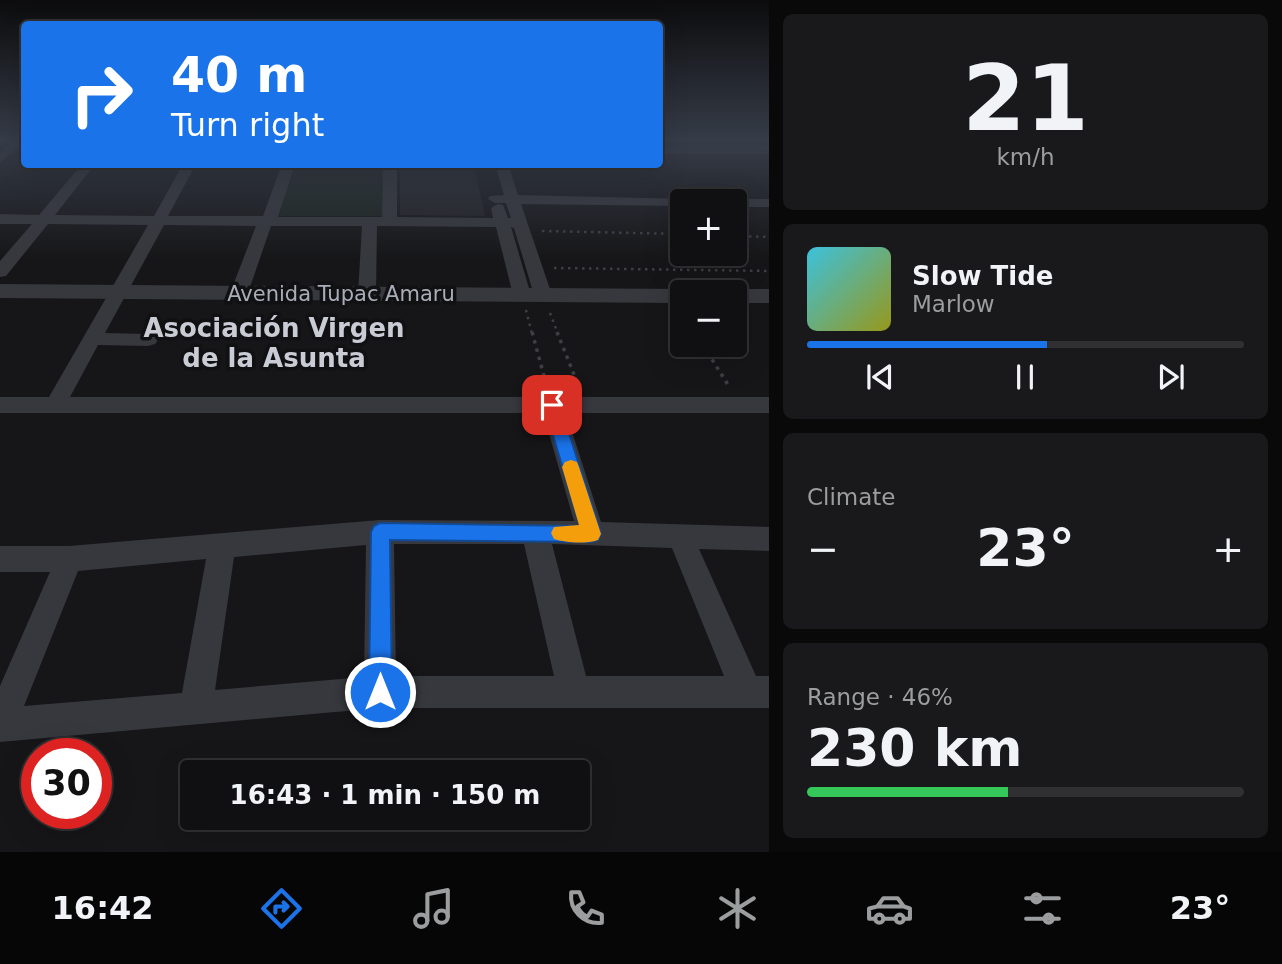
<!DOCTYPE html>
<meta charset="utf-8">
<style>
body{margin:0;font-family:"DejaVu Sans",sans-serif;background:#19191b;color:#f1f3f6;height:100vh;display:flex;flex-direction:column;font-size:26px;white-space:nowrap}
*{box-sizing:border-box;margin:0}
p{font-size:23px;color:#9c9d9f}
.icon{flex:none;width:38px;height:38px;fill:none;stroke:currentColor;stroke-width:2;stroke-linecap:round;stroke-linejoin:round}
.map{position:relative;flex:1;overflow:hidden}
.sheet{display:flex;flex-direction:column;gap:14px;padding:14px;background:#09090a;width:513px}
.sheet>*{flex:none}
.hud{position:absolute;left:21px;top:21px;width:642px;height:147px;border-radius:7px;box-shadow:0 7px 28px #0002,0 0 0 2px #303032;background:#1a73e8;color:#fff;overflow:hidden}
.tools{position:absolute;left:670px;top:189px;display:grid;gap:14px}
.tools a{display:grid;place-items:center;width:77px;height:77px;border-radius:7px;background:#101012;box-shadow:0 7px 28px #0002,0 0 0 2px #303032;font-size:35px}
.speed{position:absolute;left:21px;top:738px;display:flex;gap:14px;font-size:35px;font-weight:700;text-align:center}
.speed>*{display:grid;place-content:center;width:91px;height:91px;border-radius:50%;background:#101012;box-shadow:0 7px 28px #0002,0 0 0 2px #303032;line-height:1}
.speed .limit{border:10px solid #d22;background:#fff;color:#111}
.pin{position:absolute;display:grid;place-items:center;width:60px;height:60px;color:#fff;margin:-30px;border-radius:14px;box-shadow:0 4px 10px #0006}
.me{position:absolute;width:77px;margin:-38px;rotate:0deg;stroke-linejoin:round;filter:drop-shadow(0 0 5px #0008)}
.turn{display:flex;align-items:center;gap:24px;height:147px;padding:0 35px;font-size:32px}
.turn .icon{width:91px;height:91px;stroke-width:2.5}
.turn b{display:block;font-size:49px;line-height:60px}
.big{font-size:52px;font-weight:700;line-height:1.1}
.sheet .card{flex:1;display:flex;flex-direction:column;justify-content:center;gap:10px;min-width:0;padding:0 24px;border-radius:10px;background:#19191b}
.sheet .dial{align-items:center;gap:0}
.dial b{font-size:91px;line-height:1}
.song{display:flex;align-items:center;gap:21px}
.cover{width:84px;height:84px;border-radius:10px;background:linear-gradient(135deg,hsl(190 70% 55%),hsl(60 70% 35%))}
.played{height:7px;border-radius:4px;background:linear-gradient(90deg,#1a73e8 55%,#303032 55%)}
.keys{display:flex;justify-content:space-around;direction:ltr}
.heat{display:flex;justify-content:space-between;align-items:center;font-size:38px;direction:ltr}
.charge{height:10px;border-radius:5px;background:linear-gradient(90deg,#34c759 46%,#303032 0)}
.trip{position:absolute;left:180px;top:760px;width:410px;height:70px;border-radius:7px;background:#101012;box-shadow:0 7px 28px #0002,0 0 0 2px #303032;font-weight:700;line-height:70px;text-align:center}
.menu{display:flex;height:112px;justify-content:space-around;align-items:center;background:#060607;color:#9c9d9f}
.menu .icon{width:49px;height:49px}
.menu .current{color:#1a73e8}
.menu b{font-size:32px;color:#f1f3f6}
main{display:flex;flex:1;min-height:0}
.map>svg:first-child{display:block}
</style>
<main>
<div class="map">
<svg width="770" height="852" viewBox="0 0 770 852">
<rect width="100%" height="100%" fill="#161618"/>
<path fill="#222225" d="M 400,168 L 475,169 L 485,216 L 400,215 Z"/>
<path fill="#1c231d" d="M 294,165 L 386,165 L 382,216 L 279,216 Z"/>
<g fill="none" stroke-linecap="round" stroke-linejoin="round">
<g stroke="#3d3f44" stroke-width="2.5" stroke-dasharray="2.5 4.5" stroke-linecap="butt">
<path d="M 542,231 L 682,234"/>
<path d="M 735,236 L 770,237"/>
<path d="M 554,268 L 770,271"/>
<path d="M 526,310 L 532,334"/>
<path d="M 550,313 L 558,334"/>
</g>
<g stroke="#3d3f44" stroke-width="3.5" stroke-dasharray="3.5 5" stroke-linecap="butt">
<path d="M 532,332 L 547,387"/>
<path d="M 557,332 L 579,387"/>
<path d="M 703,345 L 730,388"/>
</g>
<g fill="#37383d" fill-rule="evenodd">
<path d="M 13,141 L 24,141 L 24,143 L 0,162 L 0,152 Z"/>
<rect x="660" y="146" width="110" height="8"/>
<path d="M 82,164 L 95,164 L 55,215 L 154,216 L 183,164 L 196,164 L 168,216 L 263,216 L 282,164 L 295,164 L 278,217 L 382,217 L 383,164 L 397,164 L 397,217 L 493,218 L 491,208 L 498,204 L 503,205 L 508,218 L 511,218 L 506,203 L 495,203 L 488,199 L 490,196 L 504,195 L 495,164 L 508,164 L 518,195 L 687,199 L 689,201 L 682,201 L 682,206 L 521,204 L 552,295 L 543,300 L 534,295 L 514,228 L 511,227 L 531,295 L 522,300 L 513,295 L 496,227 L 377,226 L 376,294 L 367,299 L 358,294 L 362,226 L 271,226 L 248,293 L 239,298 L 230,293 L 256,226 L 164,225 L 105,333 L 148,334 L 155,336 L 158,340 L 155,344 L 148,346 L 98,345 L 70,397 L 770,397 L 770,413 L 566,413 L 601,522 L 770,527 L 770,551 L 699,549 L 756,676 L 770,676 L 770,708 L 380,708 L 0,742 L 0,686 L 50,572 L 0,572 L 0,546 L 69,546 L 380,520 L 574,521 L 543,413 L 0,413 L 0,397 L 49,397 L 148,225 L 48,224 L 6,276 L 0,277 L 0,261 L 32,224 L 0,224 L 0,214 L 39,215 ZM 394,544 L 524,544 L 554,676 L 396,676 ZM 552,544 L 672,548 L 724,676 L 586,676 ZM 366,545 L 364,677 L 215,690 L 234,557 ZM 206,559 L 182,693 L 24,706 L 78,571 Z"/>
<path d="M 735,199 L 770,199 L 770,207 L 735,207 L 735,201 L 729,201 Z"/>
</g>
<g fill="#37383d" fill-rule="evenodd">
<path d="M 0,284 L 682,289 L 690,292 L 682,292 L 682,303 L 0,298 Z"/>
<path d="M 735,289 L 770,289 L 770,303 L 735,303 L 735,292 L 727,292 Z"/>
</g>
</g>
<linearGradient id="sky" x2="0" y2="1"><stop stop-color="#0c0c0d"/><stop offset="0.54" stop-color="#363c48"/><stop offset="1" stop-color="#363c48" stop-opacity="0"/></linearGradient>
<rect width="770" height="260" fill="url(#sky)"/>
<path fill="#1a73e8" stroke="#114b97" stroke-width="2" d="M 552,399 L 560,405 L 601,534 L 598,540 L 591,542 L 390,540 L 392,692 L 388,700 L 380,703 L 372,700 L 369,692 L 371,532 L 374,526 L 380,523 L 580,526 L 544,405 Z"/>
<path fill="#f59e0b" d="M 571,460 L 577,462 L 579,467 L 601,534 L 598,540 C 586,544 566,543 554,539 L 551,533 L 554,527 L 579,525 L 562,467 L 565,462 Z"/>
<g text-anchor="middle" dominant-baseline="central" stroke-width="7" stroke-linejoin="round" paint-order="stroke">
<g font-size="21" fill="#a8adb8" stroke="#111113">
<text x="341" y="294">Avenida Tupac Amaru</text>
</g>
<g font-size="26" font-weight="bold" fill="#c9ccd4" stroke="#111113">
<text x="274" y="328">Asociación Virgen<tspan x="274" dy="30">de la Asunta</tspan></text>
</g>
</g>
</svg>
<div class="tools">
<a>+</a>
<a>−</a>
</div>
<div class="speed"><div class="limit">30</div></div>
<div class="pin" style="left:552px;top:405px;background:#d93025"><svg class="icon" aria-label="arrive" viewBox="0 0 24 24"><path d="M6 21V4h12l-3 4 3 4H6"/></svg></div>
<svg class="me" style="left:380px;top:692px" viewBox="-20 -20 40 40"><circle r="17" fill="#1a73e8" stroke="#fff" stroke-width="3"/><path d="M0-11L8 9 0 5-8 9z" fill="#fff"/></svg>
<div class="trip">16:43 · 1 min · 150 m</div>
<div class="hud">
<div class="turn"><svg class="icon" aria-label="right" viewBox="0 0 24 24"><path d="M7 20v-9h11M14 6l5 5-5 5"/></svg><div><b>40 m</b>Turn right</div></div>
</div>
</div>
<section class="sheet">
<div class="card dial"><b>21</b><p>km/h</p></div>
<div class="card">
<div class="song"><i class="cover"></i><div><b>Slow Tide</b><p>Marlow</p></div></div>
<div class="played"></div>
<div class="keys"><svg class="icon" aria-label="previous" viewBox="0 0 24 24"><path d="M18 5L8 12l10 7zM5 5v14"/></svg><svg class="icon" aria-label="pause" viewBox="0 0 24 24"><path d="M8 5v14M16 5v14"/></svg><svg class="icon" aria-label="next" viewBox="0 0 24 24"><path d="M6 5l10 7-10 7zM19 5v14"/></svg></div>
</div>
<div class="card"><p>Climate</p>
<div class="heat"><a>−</a><b class="big">23°</b><a>+</a></div>
</div>
<div class="card"><p>Range · 46%</p><b class="big">230 km</b><div class="charge"></div></div>
</section>
</main>
<nav class="menu">
<b>16:42</b>
<svg class="icon current" aria-label="directions" viewBox="0 0 24 24"><path d="M12 3l9 9-9 9-9-9zM9 14v-3h6M13 9l2 2-2 2"/></svg>
<svg class="icon" aria-label="music" viewBox="0 0 24 24"><path d="M9 18V5l10-2v13"/><circle cx="6" cy="18" r="3"/><circle cx="16" cy="16" r="3"/></svg>
<svg class="icon" aria-label="phone" viewBox="0 0 24 24"><path d="M5 4h4l2 5-3 2q2 4 5 5l2-3 5 2v4C11 20 4 13 5 4z"/></svg>
<svg class="icon" aria-label="climate" viewBox="0 0 24 24"><path d="M12 3v18M4 7l16 10M4 17L20 7"/></svg>
<svg class="icon" aria-label="car" viewBox="0 0 24 24"><path d="M5 17H2v-5l4-1 3-4h7l3 4 3 1v5h-3M9 17h6M6 11h13"/><circle cx="7" cy="17" r="2"/><circle cx="17" cy="17" r="2"/></svg>
<svg class="icon" aria-label="filters" viewBox="0 0 24 24"><path d="M4 7h16M4 17h16"/><circle cx="9" cy="7" r="2"/><circle cx="15" cy="17" r="2"/></svg>
<b>23°</b>
</nav>
